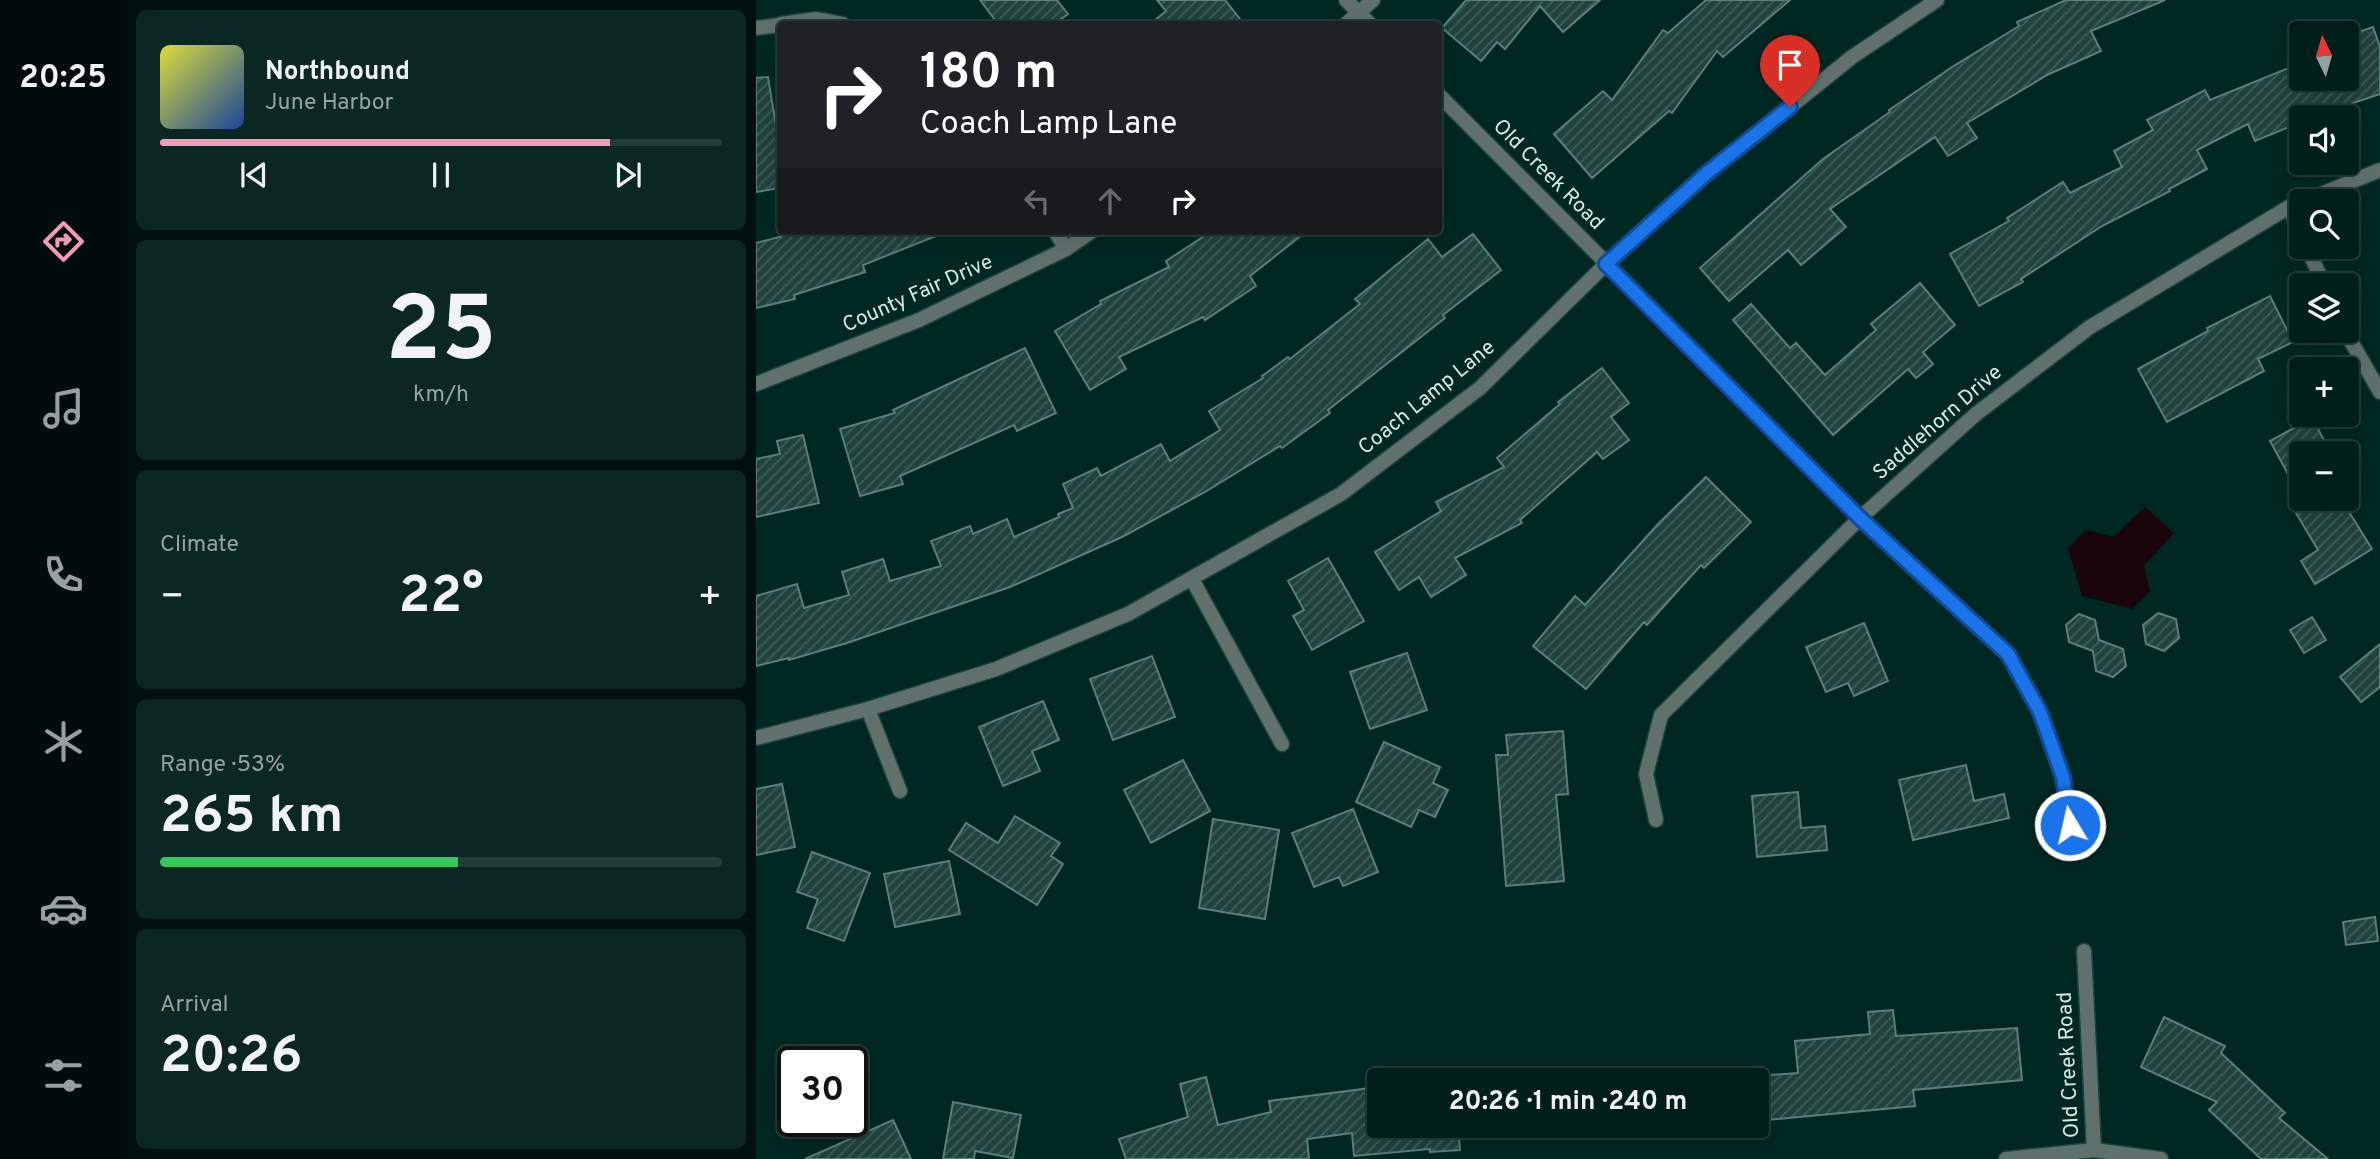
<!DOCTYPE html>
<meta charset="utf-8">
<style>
body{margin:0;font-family:Overpass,sans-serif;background:#0a2723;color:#f1f3f6;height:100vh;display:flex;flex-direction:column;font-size:26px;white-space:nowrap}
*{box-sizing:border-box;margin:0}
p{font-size:23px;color:#95a2a2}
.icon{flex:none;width:38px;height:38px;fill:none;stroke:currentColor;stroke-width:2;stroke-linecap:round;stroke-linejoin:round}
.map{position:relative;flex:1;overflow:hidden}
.details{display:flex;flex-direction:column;gap:10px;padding:10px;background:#00100e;width:630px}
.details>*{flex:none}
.top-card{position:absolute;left:21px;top:21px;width:665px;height:214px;border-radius:7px;box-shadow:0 7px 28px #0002,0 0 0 2px #223c39;background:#202124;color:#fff;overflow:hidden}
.needle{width:46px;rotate:355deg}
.fabs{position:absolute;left:1533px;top:21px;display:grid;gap:14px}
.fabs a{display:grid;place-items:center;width:70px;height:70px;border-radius:7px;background:#001e1a;box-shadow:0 7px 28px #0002,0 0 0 2px #223c39;font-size:35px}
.speed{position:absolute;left:21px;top:1046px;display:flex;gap:14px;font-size:35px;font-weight:700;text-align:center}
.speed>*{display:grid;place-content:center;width:91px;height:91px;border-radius:50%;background:#001e1a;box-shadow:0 7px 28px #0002,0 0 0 2px #223c39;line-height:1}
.speed .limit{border:4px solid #111;border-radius:10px;background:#fff;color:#111}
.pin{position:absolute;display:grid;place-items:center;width:60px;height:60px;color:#fff;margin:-72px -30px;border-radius:50% 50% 50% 0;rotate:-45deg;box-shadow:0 0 7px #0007}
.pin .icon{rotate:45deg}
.me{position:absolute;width:77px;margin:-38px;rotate:351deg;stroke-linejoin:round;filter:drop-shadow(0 0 5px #0008)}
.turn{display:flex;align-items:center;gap:24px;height:147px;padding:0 28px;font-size:32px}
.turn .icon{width:91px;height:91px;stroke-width:2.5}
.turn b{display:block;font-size:49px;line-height:60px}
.lanes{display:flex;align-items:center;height:66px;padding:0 28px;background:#0003;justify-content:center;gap:35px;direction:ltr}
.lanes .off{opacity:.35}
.big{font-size:52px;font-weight:700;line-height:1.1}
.details .widget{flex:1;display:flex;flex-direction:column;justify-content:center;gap:10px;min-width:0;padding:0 24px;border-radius:10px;background:#0a2723}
.details .dial{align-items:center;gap:0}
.dial b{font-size:91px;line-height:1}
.song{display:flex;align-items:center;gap:21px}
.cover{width:84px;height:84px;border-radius:10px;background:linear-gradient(135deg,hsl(60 70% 55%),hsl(220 70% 35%))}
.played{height:7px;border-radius:4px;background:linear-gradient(90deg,#f09ab6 80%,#223c39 80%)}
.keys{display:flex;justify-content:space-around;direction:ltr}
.heat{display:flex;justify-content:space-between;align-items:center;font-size:38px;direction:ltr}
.charge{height:10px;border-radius:5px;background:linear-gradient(90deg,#34c759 53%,#223c39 0)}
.trip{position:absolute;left:611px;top:1068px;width:402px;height:70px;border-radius:7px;background:#001e1a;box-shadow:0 7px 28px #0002,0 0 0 2px #223c39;font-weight:700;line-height:70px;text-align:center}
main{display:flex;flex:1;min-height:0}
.menu{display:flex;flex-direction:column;width:126px;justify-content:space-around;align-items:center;background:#000c0a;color:#95a2a2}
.menu .icon{width:49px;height:49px}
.menu .active{color:#f09ab6}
.menu b{font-size:32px;color:#f1f3f6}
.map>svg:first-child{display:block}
</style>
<main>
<nav class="menu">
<b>20:25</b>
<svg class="icon active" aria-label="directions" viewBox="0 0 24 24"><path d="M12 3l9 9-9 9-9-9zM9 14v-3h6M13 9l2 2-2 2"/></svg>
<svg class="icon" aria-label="music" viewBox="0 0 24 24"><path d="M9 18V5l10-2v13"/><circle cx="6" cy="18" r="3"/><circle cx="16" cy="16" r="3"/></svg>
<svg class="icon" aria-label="phone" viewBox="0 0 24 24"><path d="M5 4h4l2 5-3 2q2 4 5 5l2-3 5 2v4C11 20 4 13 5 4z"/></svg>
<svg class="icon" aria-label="climate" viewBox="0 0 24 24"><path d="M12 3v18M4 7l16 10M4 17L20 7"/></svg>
<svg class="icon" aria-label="car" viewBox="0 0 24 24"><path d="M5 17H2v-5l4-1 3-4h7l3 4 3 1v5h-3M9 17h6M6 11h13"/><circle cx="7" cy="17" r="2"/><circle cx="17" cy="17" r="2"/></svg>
<svg class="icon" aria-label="filters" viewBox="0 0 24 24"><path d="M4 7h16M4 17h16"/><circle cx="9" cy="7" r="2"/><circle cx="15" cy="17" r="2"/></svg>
</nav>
<section class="details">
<div class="widget">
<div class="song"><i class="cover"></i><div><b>Northbound</b><p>June Harbor</p></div></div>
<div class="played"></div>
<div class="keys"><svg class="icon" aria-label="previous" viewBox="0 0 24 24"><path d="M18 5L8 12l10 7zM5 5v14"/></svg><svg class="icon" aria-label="pause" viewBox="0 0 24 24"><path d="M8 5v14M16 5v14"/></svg><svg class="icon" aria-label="next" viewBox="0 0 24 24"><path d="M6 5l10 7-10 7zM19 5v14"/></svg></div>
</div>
<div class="widget dial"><b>25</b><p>km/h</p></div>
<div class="widget"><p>Climate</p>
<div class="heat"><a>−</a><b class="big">22°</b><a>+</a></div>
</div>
<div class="widget"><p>Range · 53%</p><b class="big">265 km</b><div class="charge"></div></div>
<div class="widget"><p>Arrival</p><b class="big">20:26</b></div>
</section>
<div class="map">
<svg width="1624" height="1159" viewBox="0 0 1624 1159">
<defs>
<pattern id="building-hatch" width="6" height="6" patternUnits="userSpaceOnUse" patternTransform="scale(1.75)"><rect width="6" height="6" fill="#21433d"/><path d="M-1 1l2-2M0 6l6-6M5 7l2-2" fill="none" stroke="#405e59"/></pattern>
</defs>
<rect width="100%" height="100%" fill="#002822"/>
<path fill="#1a050c" d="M 1389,507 L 1418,533 L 1388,566 L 1394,591 L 1376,609 L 1326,596 L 1312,548 L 1330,530 L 1357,537 Z"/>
<g fill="url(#building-hatch)" stroke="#597f78" stroke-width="2">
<path d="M 224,0 L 301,0 L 312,14 L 298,24 L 242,24 Z"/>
<path d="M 401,0 L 469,0 L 488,24 L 394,24 L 410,11 Z"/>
<path d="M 710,0 L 844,0 L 807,32 L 784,6 L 749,49 L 741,42 L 725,61 L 686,28 Z"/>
<path d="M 950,0 L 1034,0 L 967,57 L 961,51 L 916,113 L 913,111 L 836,178 L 798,134 L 847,91 L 856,100 L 907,30 L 912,33 Z"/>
<path d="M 1310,0 L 1409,0 L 1335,31 L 1345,51 L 1291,75 L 1211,123 L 1221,138 L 1192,156 L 1179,137 L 1074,209 L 1090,227 L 1045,265 L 1032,250 L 973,301 L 944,268 L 1067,159 L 1134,112 L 1133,110 L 1196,67 L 1263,26 L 1261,22 Z"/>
<path d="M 1617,27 L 1624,47 L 1624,94 L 1556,117 L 1545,117 L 1545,122 L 1499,141 L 1492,124 L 1441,150 L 1451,169 L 1413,189 L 1414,191 L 1346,226 L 1265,279 L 1267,282 L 1223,306 L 1194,254 L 1253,221 L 1251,218 L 1307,182 L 1314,193 L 1366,167 L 1358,151 L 1397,130 L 1391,120 L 1449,90 L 1454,100 L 1540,65 L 1545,79 L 1591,79 L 1591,36 Z"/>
<path d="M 12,77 L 24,150 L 24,188 L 0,192 L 0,78 Z"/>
<path d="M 30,231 L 190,231 L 190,232 L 107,265 L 109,272 L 38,295 L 39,299 L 0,308 L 0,243 L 31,235 Z"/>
<path d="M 456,231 L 551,231 L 494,276 L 500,286 L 449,320 L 447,317 L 363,357 L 370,369 L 334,390 L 299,331 L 345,304 L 344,301 L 413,267 L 410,261 Z"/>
<path d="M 717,234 L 745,270 L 687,315 L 689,318 L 572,410 L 574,413 L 526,448 L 524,446 L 449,492 L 366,537 L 254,587 L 91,643 L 33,660 L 33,658 L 0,666 L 0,596 L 41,584 L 48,608 L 93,595 L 86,572 L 127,559 L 134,581 L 185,566 L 175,541 L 214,526 L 217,534 L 251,519 L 258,537 L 303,517 L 302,514 L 317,508 L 307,484 L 341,468 L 345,476 L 405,444 L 414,461 L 464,430 L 453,411 L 507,378 L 506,376 L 532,357 L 534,359 L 604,304 L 599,299 L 672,239 L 686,257 Z"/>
<path d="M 1164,283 L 1199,325 L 1167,352 L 1177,364 L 1160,378 L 1152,369 L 1077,435 L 977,320 L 995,304 L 1034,348 L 1040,343 L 1069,375 L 1120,330 L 1115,324 Z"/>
<path d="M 1514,296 L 1537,342 L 1502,359 L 1508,371 L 1411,422 L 1382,369 L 1452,331 L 1451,328 Z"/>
<path d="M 269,348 L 300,413 L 261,431 L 258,425 L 144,476 L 147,484 L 104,496 L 84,429 L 139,413 L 137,410 Z"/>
<path d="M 846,368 L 873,403 L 855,417 L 873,440 L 847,459 L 841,452 L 764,520 L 766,523 L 699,558 L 710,575 L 675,597 L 663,577 L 643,590 L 619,552 L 685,511 L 680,502 L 748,467 L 741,458 L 804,404 L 802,402 Z"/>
<path d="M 1556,418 L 1575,453 L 1545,453 L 1545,498 L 1514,441 Z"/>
<path d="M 47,435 L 63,503 L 0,517 L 0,459 L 24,454 L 21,441 Z"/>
<path d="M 950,477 L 995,522 L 948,568 L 945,565 L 891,625 L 888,622 L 830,689 L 777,646 L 819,596 L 829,605 L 903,523 Z"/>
<path d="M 1546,499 L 1585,499 L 1616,549 L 1559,584 L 1545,561 L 1562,550 L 1540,513 L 1550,507 Z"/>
<path d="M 572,558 L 608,621 L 556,650 L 537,616 L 548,610 L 532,581 Z"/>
<path d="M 1402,613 L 1420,619 L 1423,638 L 1408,651 L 1390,644 L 1387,625 Z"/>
<path d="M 1323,614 L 1339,620 L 1343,640 L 1367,649 L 1370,666 L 1357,677 L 1340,671 L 1337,651 L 1313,642 L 1310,625 Z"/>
<path d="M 1556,617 L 1570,640 L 1548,653 L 1534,630 Z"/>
<path d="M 1108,623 L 1132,681 L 1098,696 L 1092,683 L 1070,692 L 1050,647 Z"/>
<path d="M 1624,644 L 1624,687 L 1605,702 L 1584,677 Z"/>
<path d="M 651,653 L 671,710 L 614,729 L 594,672 Z"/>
<path d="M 396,656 L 419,717 L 357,740 L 334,679 Z"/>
<path d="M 287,701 L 303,740 L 276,751 L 284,771 L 247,786 L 223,727 Z"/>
<path d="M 807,731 L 812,794 L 800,795 L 808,881 L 750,886 L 740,755 L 752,755 L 750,735 Z"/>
<path d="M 628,742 L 684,767 L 677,783 L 692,790 L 679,817 L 663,810 L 655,827 L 600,802 Z"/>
<path d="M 427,760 L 454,811 L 395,843 L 368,790 Z"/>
<path d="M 1210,765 L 1218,801 L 1248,794 L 1253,818 L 1157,840 L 1143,780 Z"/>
<path d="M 26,784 L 39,847 L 0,855 L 0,789 Z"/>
<path d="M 1042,792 L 1045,828 L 1069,826 L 1071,850 L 1001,857 L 996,796 Z"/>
<path d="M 597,809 L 622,872 L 587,886 L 583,877 L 558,887 L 536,833 Z"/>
<path d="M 259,816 L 304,843 L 295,856 L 307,864 L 281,905 L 193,850 L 210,823 L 242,843 Z"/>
<path d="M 457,819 L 523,830 L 509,919 L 443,908 Z"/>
<path d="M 56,852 L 114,873 L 88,941 L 51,928 L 62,899 L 41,892 Z"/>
<path d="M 193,861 L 204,914 L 139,927 L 128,874 Z"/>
<path d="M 1619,917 L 1622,941 L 1590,945 L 1587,922 Z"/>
<path d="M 1137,1010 L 1140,1036 L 1261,1028 L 1266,1080 L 1157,1090 L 1159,1106 L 1001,1121 L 1001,1076 L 1042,1073 L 1039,1041 L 1114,1034 L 1112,1012 Z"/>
<path d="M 1408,1017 L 1469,1046 L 1465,1053 L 1529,1113 L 1523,1118 L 1572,1159 L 1505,1159 L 1453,1110 L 1461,1102 L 1385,1067 Z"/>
<path d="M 450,1077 L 462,1125 L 515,1112 L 513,1101 L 623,1087 L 623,1125 L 702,1125 L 704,1150 L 674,1152 L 674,1149 L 598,1156 L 596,1133 L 551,1139 L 553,1159 L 370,1159 L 363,1139 L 432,1117 L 424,1084 Z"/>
<path d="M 197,1102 L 265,1115 L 257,1158 L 219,1151 L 218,1159 L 187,1159 Z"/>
<path d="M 137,1120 L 155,1159 L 49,1159 Z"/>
</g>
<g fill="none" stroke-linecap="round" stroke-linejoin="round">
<defs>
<g id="minor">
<path d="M 590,0 L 614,24"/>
<path d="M 25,24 L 61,19 L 87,24"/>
<path d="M 590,24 L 617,0"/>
<path d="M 0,28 L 24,25"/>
<path d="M 682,94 L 1104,518 L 1252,654 L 1284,712 L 1307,777 L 1314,825"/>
<path d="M 1548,201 L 1624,170"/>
<path d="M 1533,207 L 1545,234"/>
<path d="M 299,231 L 310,249"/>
<path d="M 1551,247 L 1568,285"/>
<path d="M 1589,331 L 1624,392"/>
<path d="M 0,384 L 163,320 L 310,249 L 336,231"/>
<path d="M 436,579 L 526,744"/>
<path d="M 112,709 L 144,791"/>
<path d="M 0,738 L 112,709 L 240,669 L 372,614 L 585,494 L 724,388 L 850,264 L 952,173 L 1096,57 L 1181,0"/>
<path d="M 900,820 L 890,774 L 905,715 L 1104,518 L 1220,414 L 1334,327 L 1533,207 L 1545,202"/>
<path d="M 1328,951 L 1338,1150"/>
</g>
<path id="tertiary" d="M 1250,1159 L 1338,1150 L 1405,1159"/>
</defs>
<use href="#minor" stroke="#1e433d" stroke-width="17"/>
<use href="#tertiary" stroke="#1e433d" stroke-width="17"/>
<use href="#minor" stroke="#60716d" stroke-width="14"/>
<use href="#tertiary" stroke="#60716d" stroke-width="14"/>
</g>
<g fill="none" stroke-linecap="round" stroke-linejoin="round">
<defs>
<path id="route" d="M 1034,107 L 951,173 L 850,264 L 1104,518 L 1252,654 L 1284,712 L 1307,777 L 1314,825"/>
</defs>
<use href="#route" stroke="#114b97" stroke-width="18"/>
<use href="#route" stroke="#1a73e8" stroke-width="12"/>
</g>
<g text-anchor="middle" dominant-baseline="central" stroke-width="7" stroke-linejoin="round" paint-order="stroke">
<g font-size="21" fill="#d6eae5" stroke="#002822">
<text transform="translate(792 175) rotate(45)">Old Creek Road</text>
<text transform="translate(162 294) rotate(-24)">County Fair Drive</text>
<text transform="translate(671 398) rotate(-39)">Coach Lamp Lane</text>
<text transform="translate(1182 423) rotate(-41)">Saddlehorn Drive</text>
<text transform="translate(1313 1065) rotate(-93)">Old Creek Road</text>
</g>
</g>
</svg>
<div class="fabs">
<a><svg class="needle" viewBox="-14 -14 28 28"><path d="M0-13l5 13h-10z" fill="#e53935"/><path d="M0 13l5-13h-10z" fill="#95a2a2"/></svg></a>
<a><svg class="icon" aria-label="sound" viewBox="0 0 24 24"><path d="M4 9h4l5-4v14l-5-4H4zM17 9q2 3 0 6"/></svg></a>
<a><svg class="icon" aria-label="search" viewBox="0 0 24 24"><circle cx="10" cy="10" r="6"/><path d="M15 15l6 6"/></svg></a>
<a><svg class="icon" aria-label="layers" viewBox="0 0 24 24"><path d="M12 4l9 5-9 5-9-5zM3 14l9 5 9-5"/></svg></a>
<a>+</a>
<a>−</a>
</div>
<div class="speed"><div class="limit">30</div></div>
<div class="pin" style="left:1034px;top:107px;background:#d93025"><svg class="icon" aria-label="arrive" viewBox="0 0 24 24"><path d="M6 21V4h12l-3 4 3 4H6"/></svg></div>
<svg class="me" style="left:1314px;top:825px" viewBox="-20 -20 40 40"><circle r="17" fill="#1a73e8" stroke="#fff" stroke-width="3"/><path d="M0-11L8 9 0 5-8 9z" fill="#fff"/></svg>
<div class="trip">20:26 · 1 min · 240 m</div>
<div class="top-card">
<div class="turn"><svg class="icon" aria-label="right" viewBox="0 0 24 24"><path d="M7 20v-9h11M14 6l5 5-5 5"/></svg><div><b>180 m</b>Coach Lamp Lane</div></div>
<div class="lanes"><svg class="icon off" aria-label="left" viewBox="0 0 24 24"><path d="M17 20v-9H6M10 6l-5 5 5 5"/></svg><svg class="icon off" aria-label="ahead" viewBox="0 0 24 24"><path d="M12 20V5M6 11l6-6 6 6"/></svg><svg class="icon" aria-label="right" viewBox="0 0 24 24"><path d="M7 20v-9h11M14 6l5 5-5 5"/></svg></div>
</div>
</div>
</main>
